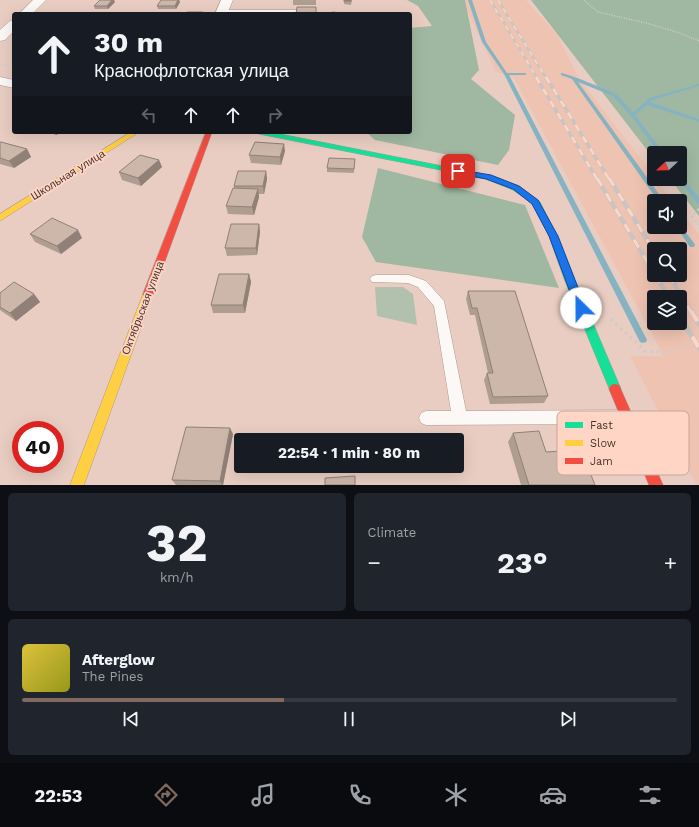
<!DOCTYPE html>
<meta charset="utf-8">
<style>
body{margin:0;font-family:"Work Sans",sans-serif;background:#20242c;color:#f1f3f6;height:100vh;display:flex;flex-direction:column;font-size:15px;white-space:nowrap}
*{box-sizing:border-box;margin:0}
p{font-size:13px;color:#9ea1a6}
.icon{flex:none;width:22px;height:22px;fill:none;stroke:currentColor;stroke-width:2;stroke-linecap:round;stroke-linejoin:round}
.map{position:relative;height:485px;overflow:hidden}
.sheet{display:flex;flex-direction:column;gap:8px;padding:8px;background:#0d0f14;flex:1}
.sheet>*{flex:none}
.guide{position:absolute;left:12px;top:12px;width:400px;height:122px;border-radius:4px;box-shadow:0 4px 16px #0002;background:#171b24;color:#f1f3f6;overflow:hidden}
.needle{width:26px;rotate:248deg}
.controls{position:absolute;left:647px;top:146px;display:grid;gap:8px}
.controls a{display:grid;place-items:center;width:40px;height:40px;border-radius:4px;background:#171b24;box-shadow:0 4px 16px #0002;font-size:20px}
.speed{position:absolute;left:12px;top:421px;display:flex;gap:8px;font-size:20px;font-weight:700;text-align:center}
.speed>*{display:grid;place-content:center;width:52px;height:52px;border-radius:50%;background:#171b24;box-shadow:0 4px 16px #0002;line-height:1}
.speed .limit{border:6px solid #d22;background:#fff;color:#111}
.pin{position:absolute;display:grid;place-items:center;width:34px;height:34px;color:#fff;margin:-17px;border-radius:8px;box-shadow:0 2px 6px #0006}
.me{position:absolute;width:44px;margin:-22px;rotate:337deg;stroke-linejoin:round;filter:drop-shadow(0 0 3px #0008)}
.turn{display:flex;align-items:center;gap:14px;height:84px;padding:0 16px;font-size:18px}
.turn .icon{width:52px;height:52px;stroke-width:2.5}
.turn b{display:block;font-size:28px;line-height:34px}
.lanes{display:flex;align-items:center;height:38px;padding:0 16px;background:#0003;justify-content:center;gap:20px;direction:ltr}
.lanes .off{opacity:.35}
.big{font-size:30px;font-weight:700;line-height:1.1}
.sheet .widget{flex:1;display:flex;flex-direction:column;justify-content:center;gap:6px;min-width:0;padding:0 14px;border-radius:6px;background:#20242c}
.sheet .dial{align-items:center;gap:0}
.dial b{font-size:52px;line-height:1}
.song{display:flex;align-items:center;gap:12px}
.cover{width:48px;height:48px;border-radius:6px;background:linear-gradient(135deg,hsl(50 70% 55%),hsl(60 70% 35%))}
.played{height:4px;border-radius:2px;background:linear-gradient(90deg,#806a60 40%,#363941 40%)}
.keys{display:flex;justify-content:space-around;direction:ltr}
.heat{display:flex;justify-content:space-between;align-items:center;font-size:22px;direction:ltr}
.sheet .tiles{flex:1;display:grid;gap:8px;grid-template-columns:1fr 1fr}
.widget:last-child{grid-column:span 2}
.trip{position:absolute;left:234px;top:433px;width:230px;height:40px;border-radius:4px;background:#171b24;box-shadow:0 4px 16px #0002;font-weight:700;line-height:40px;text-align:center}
.tabs{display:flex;height:64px;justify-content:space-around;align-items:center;background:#090b0e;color:#9ea1a6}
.tabs .icon{width:28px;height:28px}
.tabs .active{color:#806a60}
.tabs b{font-size:18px;color:#f1f3f6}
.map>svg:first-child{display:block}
</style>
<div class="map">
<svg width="699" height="485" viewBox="0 0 699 485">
<rect width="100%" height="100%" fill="#e9cdc2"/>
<path fill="#efc3b2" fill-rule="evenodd" d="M 462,0 L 526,0 L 558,36 L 578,77 L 654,176 L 654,179 L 656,179 L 673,201 L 654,201 L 654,227 L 680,227 L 680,210 L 699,235 L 699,485 L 696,485 L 630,356 L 662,356 L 658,345 L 514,78 L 496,72 ZM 654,249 L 680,249 L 680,275 L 654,275 ZM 654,297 L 680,297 L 680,323 L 654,323 Z"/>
<path fill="#b1c1ae" d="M 375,287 L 403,287 L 413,294 L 417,325 L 377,316 Z"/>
<g fill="#a0b8a2">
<path d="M 407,0 L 465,0 L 479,70 L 471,79 L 515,115 L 509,150 L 498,165 L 375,140 L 366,132 L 410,132 L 410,28 L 432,26 L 418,6 Z"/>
<path d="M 531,0 L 699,0 L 699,216 L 670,179 L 680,179 L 680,153 L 654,153 L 654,159 Z"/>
<path d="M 378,168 L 525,205 L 559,288 L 376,262 L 362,237 Z"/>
</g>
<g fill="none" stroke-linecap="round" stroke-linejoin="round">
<g fill="#86b3c1" fill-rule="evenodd">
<path d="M 468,0 L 472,0 L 486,42 L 507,73 L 525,73 L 527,74 L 525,75 L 509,75 L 646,338 L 647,340 L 646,342 L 643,343 L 640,342 L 504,74 L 482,42 Z"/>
<path d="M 561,73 C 566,73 611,91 616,94 C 622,99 628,107 633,113 L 649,98 L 699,84 L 699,86 L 653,100 L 650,102 L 699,119 L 699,122 L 647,105 L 635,115 L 664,153 L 659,153 L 631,116 L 613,96 L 578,82 L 664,201 L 658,201 L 572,79 L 561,75 Z"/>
<path d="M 680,175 L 682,176 L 699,198 L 699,204 L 697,203 L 679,179 L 680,179 Z"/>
<path d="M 680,225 L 694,243 L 695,245 L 694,247 L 690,247 L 677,228 L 676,227 L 680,227 Z"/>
</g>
<defs>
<g id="lane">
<path d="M 222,10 L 311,10 L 314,12 L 311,14 L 220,13 L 220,11 Z"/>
<path d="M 376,275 L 409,275 L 426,281 L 444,301 L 466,411 L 627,410 L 632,412 L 634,417 L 632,422 L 627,424 L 426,425 L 421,423 L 419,418 L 421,413 L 426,411 L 451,411 L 434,306 L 418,287 L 408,283 L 372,282 L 370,279 L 372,276 Z"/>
</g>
<g id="street">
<path d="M 33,0 L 46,0 L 32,14 L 19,14 Z"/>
<path d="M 221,0 L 233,0 L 227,14 L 215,14 Z"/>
<path d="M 14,20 L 14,31 L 5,40 L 0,41 L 0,30 L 10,21 Z"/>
<path d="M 0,77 L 14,80 L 14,88 L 0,85 Z"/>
</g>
<path id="fast" d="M 256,132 L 270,132 L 488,175 L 519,186 L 540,202 L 557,236 L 575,281 L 621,389 L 619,393 L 615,394 L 611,393 L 565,281 L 549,236 L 533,204 L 513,190 L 486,179 L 259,134 Z"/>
<g id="slow">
<path d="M 131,132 L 139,132 L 0,221 L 0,214 Z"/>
<path d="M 148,290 L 152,291 L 153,294 L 84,485 L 70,485 L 143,294 L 144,291 Z"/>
</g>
<g id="jam">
<path d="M 206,132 L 212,132 L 153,294 L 152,297 L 148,298 L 144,297 L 143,294 Z"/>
<path d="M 615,384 L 619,385 L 663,485 L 649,485 L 609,389 L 611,385 Z"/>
</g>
</defs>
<use href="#lane" stroke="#ae9990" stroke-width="1"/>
<use href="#street" stroke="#ae9990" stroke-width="1"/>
<use href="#fast" stroke="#ae9990" stroke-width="1"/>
<use href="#slow" stroke="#ae9990" stroke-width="1"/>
<use href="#jam" stroke="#ae9990" stroke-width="1"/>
<g stroke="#d3cbc8" stroke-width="1.5" stroke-dasharray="1 1.5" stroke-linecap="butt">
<path d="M 584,0 L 598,12 L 646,23 L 680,33 L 699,41"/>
<path d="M 0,64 L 14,67"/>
</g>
<path stroke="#d3cbc8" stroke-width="2.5" stroke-dasharray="2 3" stroke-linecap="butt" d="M 699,209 L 692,216 L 699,225"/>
<path stroke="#d3cbc8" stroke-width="3.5" stroke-dasharray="2.5 4" stroke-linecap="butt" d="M 611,319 L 645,351 L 670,352 L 687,344 L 699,345"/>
<use href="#lane" fill="#fcf8f6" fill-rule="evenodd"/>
<use href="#street" fill="#fcf8f6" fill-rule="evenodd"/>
<use href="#fast" fill="#16e098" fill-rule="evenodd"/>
<use href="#slow" fill="#ffcf43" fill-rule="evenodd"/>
<use href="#jam" fill="#f24e42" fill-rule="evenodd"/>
<defs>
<g id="rail-far3">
<path d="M 490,0 L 537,78"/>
<path d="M 498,0 L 546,78"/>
</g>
<g id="rail-far2">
<path d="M 536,77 L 597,179"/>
<path d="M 546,77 L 609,179"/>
</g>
<g id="rail-far1">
<path d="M 597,178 L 654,273"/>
<path d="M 609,178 L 654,251"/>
<path d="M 655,275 L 669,297"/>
<path d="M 669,275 L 691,312"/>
</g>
<g id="rail">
<path d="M 691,311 L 699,324"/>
<path d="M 680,316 L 699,348"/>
</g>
</defs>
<use href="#rail-far3" stroke="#cbc4c0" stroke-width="2.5"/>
<use href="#rail-far2" stroke="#cbc4c0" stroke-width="3.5"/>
<use href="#rail-far1" stroke="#cbc4c0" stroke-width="4.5"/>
<use href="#rail" stroke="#cbc4c0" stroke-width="5.5"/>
<use href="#rail-far3" stroke="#ffd6c6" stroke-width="1.5" stroke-dasharray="5" stroke-linecap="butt"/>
<use href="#rail-far2" stroke="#ffd6c6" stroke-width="2.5" stroke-dasharray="7" stroke-linecap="butt"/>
<use href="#rail-far1" stroke="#ffd6c6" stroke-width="3" stroke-dasharray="9" stroke-linecap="butt"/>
<use href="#rail" stroke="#ffd6c6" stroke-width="4" stroke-dasharray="12" stroke-linecap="butt"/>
</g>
<g fill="#b09d92">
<path d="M 161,0 L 179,0 L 180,2 L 176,9 L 158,9 L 157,6 Z"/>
<rect x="293" y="0" width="23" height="5"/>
<path d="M 344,0 L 352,0 L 351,5 L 344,4 Z"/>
<path d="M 115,2 L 108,9 L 95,9 L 94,6 Z"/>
<path d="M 49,132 L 62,132 L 56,135 Z"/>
<path d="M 0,142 L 27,149 L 31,157 L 14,168 L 0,164 Z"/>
<path d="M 285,151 L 281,165 L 251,163 L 249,155 Z"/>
<path d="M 355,159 L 354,173 L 327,172 L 327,168 Z"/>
<path d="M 159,160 L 162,167 L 141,186 L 122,180 L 119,172 Z"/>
<path d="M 266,171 L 267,179 L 264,194 L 259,194 L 259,197 L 254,215 L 228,214 L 226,206 L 234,188 L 234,186 Z"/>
<path d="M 259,224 L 260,232 L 257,255 L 227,256 L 225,248 Z"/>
<path d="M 30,234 L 82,238 L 61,254 L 35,242 Z"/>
<path d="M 249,274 L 251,282 L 245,313 L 213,313 L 211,305 Z"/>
<path d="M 468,291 L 548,396 L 544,403 L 490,404 L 484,380 L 487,373 L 488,373 L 475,315 L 470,315 L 466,299 Z"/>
<path d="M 0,293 L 34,294 L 40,302 L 16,321 L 0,310 Z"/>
<path d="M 513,433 L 546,452 L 595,485 L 521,485 L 508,442 Z"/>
<path d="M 233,434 L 223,485 L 176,485 L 172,480 Z"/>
</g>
<g fill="#908077">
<path d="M 112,0 L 114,0 L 115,2 L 108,9 L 107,6 Z"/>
<path d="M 178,0 L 179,0 L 180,2 L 176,9 L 175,6 Z"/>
<path d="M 54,132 L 62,132 L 56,135 Z"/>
<path d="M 284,144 L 285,151 L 281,165 L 280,157 Z"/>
<path d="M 27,149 L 31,157 L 14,168 L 9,161 Z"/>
<path d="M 159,160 L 162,167 L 141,186 L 138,178 Z"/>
<path d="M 266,171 L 267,179 L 264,194 L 263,186 Z"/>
<path d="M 258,189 L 259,197 L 254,215 L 252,207 Z"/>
<path d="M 259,224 L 260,232 L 257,255 L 256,248 Z"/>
<path d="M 78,230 L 82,238 L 61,254 L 57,246 Z"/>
<path d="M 249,274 L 251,282 L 245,313 L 243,305 Z"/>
<path d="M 34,294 L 40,302 L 16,321 L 10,313 Z"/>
<path d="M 230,428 L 233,434 L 223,485 L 222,485 L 220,481 Z"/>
</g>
<g fill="#cdb7aa" stroke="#908077">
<path d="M 100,0 L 112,0 L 107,6 L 94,6 Z"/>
<path d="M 161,0 L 178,0 L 175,6 L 157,6 Z"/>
<rect x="344" y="0" width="7" height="1"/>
<path d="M 297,7 L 316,7 L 316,14 L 296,14 Z"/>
<path d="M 187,12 L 203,12 L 202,14 L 185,14 Z"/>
<path d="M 332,12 L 342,13 L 342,14 L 332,14 Z"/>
<path d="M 56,13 L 71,13 L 70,14 L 55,14 Z"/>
<path d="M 0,142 L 1,142 L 27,149 L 9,161 L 0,158 Z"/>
<path d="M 255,142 L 284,144 L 280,157 L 249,155 Z"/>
<path d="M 140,155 L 159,160 L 138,178 L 119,172 Z"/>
<path d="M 329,158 L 355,159 L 354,169 L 327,168 Z"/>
<path d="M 238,171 L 266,171 L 263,186 L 234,186 Z"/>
<path d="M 233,188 L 258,189 L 252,207 L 226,206 Z"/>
<path d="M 52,218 L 78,230 L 57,246 L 30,234 Z"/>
<path d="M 231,224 L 259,224 L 256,248 L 225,248 Z"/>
<path d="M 219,274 L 249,274 L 243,305 L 211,305 Z"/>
<path d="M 14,282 L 34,294 L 10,313 L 0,307 L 0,293 Z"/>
<path d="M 468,291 L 515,291 L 548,396 L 493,397 L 487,373 L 493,373 L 477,308 L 472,308 Z"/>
<path d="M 186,427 L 230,428 L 220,481 L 172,480 Z"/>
<path d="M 539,431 L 546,452 L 581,450 L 595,485 L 529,485 L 513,433 Z"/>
<path d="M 355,476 L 355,485 L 325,485 L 325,478 Z"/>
</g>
<path fill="#1a73e8" stroke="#114b97" d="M 455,169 L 491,175 L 519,186 L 538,200 L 558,236 L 586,308 L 585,311 L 581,312 L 578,311 L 576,308 L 549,236 L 532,204 L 513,189 L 486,179 L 455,173 Z"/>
<g text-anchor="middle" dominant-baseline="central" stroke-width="3.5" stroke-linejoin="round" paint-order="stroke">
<g font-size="11" fill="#47342c" stroke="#ffd6c6">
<text transform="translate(68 175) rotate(-32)">Школьная улица</text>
<text transform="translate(143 308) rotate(-69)">Октябрьская улица</text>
</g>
</g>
<rect x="557" y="411" width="132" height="64" rx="6" fill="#ffd6c6" stroke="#c8a598" stroke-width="1"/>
<rect x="565" y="422" width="18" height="6" fill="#16e098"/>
<rect x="565" y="440" width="18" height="6" fill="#ffcf43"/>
<rect x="565" y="458" width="18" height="6" fill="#f24e42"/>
<g font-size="11" fill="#47342c">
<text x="590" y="429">Fast</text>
<text x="590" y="447">Slow</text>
<text x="590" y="465">Jam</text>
</g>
</svg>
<div class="controls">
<a><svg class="needle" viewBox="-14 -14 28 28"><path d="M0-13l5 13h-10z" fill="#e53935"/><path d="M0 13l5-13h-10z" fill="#9ea1a6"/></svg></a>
<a><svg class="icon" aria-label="sound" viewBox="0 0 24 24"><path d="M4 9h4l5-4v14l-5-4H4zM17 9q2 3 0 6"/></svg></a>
<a><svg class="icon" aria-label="search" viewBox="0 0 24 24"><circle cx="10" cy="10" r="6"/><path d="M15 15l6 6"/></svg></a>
<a><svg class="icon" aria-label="layers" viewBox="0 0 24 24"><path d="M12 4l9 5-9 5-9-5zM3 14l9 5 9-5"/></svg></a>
</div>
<div class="speed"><div class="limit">40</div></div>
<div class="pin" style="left:458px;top:171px;background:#d93025"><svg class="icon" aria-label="arrive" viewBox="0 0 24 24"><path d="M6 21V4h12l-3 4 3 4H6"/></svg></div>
<svg class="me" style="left:581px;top:308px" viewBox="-20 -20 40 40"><circle r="19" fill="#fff"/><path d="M0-13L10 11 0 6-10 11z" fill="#1a73e8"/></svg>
<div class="trip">22:54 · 1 min · 80 m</div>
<div class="guide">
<div class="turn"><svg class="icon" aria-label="ahead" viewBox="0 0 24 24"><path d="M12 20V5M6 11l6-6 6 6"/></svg><div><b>30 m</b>Краснофлотская улица</div></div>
<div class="lanes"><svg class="icon off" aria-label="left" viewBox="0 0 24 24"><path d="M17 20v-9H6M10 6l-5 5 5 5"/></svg><svg class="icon" aria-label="ahead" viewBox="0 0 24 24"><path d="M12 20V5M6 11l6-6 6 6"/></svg><svg class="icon" aria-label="ahead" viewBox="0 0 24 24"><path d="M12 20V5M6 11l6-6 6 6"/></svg><svg class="icon off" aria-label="right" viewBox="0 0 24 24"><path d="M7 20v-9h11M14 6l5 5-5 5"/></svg></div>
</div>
</div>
<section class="sheet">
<div class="tiles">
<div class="widget dial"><b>32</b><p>km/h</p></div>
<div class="widget"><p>Climate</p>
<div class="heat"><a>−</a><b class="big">23°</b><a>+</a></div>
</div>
<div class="widget">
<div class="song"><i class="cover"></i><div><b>Afterglow</b><p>The Pines</p></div></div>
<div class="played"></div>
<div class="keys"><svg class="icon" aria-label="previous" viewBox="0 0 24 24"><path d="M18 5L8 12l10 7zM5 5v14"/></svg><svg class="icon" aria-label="pause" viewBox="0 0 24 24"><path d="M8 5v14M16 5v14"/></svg><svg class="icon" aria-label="next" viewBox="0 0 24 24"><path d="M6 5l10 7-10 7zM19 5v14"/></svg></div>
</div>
</div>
</section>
<nav class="tabs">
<b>22:53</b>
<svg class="icon active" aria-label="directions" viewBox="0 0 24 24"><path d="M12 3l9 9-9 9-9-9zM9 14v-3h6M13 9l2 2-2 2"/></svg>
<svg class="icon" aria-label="music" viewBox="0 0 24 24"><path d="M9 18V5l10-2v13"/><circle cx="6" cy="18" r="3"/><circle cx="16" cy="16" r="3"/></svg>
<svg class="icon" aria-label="phone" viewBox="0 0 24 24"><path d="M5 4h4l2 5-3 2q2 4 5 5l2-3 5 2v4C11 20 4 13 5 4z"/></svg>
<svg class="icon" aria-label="climate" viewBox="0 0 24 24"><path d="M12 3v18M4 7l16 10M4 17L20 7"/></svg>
<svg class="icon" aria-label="car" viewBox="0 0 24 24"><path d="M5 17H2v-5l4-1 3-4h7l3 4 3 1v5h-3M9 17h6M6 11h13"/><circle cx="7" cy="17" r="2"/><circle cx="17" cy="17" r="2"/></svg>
<svg class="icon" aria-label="filters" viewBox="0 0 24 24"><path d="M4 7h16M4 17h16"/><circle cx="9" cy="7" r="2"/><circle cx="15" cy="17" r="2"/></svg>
</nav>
